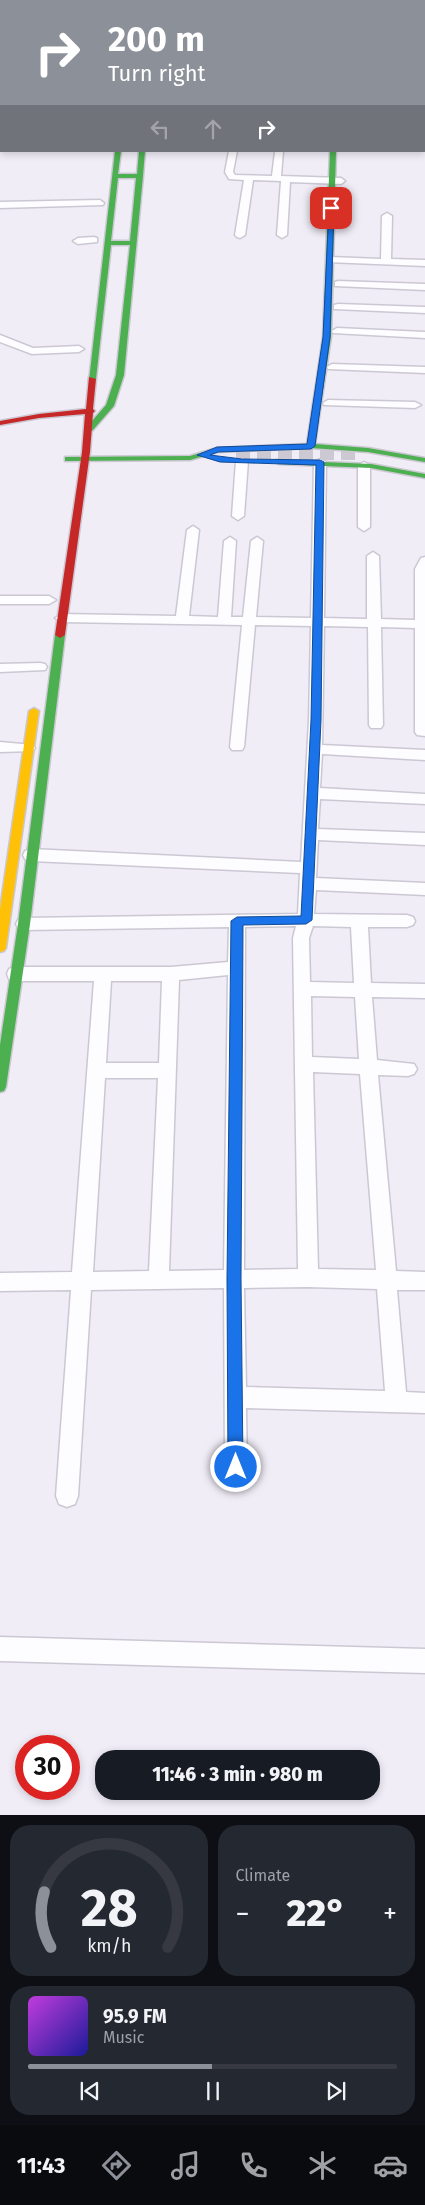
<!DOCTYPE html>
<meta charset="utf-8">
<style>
body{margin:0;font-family:"Fira Sans",sans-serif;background:#242831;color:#f1f3f6;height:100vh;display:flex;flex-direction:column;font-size:19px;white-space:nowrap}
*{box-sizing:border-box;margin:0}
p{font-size:16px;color:#9ea1a6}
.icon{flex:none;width:28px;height:28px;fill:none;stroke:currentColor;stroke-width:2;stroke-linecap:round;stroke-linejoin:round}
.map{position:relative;height:1815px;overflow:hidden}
.side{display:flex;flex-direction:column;gap:10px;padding:10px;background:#0d0f14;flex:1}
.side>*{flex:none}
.guide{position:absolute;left:0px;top:0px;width:425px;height:152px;box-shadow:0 2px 8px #0003;background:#8c9099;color:#fff;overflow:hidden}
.speed{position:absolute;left:15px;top:1735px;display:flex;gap:10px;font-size:25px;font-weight:700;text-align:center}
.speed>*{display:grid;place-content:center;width:65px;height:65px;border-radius:50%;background:#171b24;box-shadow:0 2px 8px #0003;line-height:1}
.speed .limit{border:8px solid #d22;background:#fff;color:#111}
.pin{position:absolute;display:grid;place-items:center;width:42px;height:42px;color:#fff;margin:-21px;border-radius:10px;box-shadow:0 2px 8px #0006}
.me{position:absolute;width:55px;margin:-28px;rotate:0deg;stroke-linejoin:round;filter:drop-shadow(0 0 4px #0008)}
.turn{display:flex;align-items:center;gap:18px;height:105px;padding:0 25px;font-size:22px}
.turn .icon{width:65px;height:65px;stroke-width:2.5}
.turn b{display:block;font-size:35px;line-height:42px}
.lanes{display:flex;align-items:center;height:48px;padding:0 25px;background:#0003;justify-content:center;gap:25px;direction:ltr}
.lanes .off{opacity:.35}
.big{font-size:38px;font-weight:800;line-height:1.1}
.side .widget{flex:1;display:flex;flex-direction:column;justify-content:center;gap:8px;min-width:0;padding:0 18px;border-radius:20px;background:#242831}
.side .dial{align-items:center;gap:0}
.dial svg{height:130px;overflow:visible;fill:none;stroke:#363941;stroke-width:7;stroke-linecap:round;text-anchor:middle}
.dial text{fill:#f1f3f6;stroke:none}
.song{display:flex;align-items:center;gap:15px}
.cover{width:60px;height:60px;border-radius:8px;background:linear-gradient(135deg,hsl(290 70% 55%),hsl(240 70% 35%))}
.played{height:5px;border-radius:2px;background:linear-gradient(90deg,#8c9099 50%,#363941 50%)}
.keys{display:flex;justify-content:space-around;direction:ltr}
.heat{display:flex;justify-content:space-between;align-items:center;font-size:28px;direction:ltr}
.side .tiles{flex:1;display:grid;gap:10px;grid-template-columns:1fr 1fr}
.widget:last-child{grid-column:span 2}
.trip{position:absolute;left:95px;top:1750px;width:285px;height:50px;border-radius:20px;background:#171b24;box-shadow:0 2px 8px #0003;font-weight:800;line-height:50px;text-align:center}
.tabs{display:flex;height:80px;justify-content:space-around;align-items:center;background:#090b0e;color:#9ea1a6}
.tabs .icon{width:35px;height:35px}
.tabs .selected{color:#8c9099}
.tabs b{font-size:22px;color:#f1f3f6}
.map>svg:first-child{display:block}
</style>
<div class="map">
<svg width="425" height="1815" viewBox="0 0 425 1815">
<rect width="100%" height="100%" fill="#f1edf7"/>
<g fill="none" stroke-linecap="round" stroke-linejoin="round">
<path stroke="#cdc9d3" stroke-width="14" stroke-dasharray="14 7" stroke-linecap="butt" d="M 236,453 L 355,453"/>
<defs>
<g id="street">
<rect x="187" y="0" width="8" height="1"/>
<rect x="405" y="0" width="8" height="1"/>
<rect x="424" y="6" width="1" height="4"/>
<rect x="424" y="34" width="1" height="4"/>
<rect x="424" y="52" width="1" height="4"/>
<rect x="424" y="87" width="1" height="4"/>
<rect x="0" y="118" width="1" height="4"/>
<rect x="424" y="120" width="1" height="4"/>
<path d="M 229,151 L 237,151 L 233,172 L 235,175 L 272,176 L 275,152 L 283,151 L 281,176 L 341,178 L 345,181 L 341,184 L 290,182 L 287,235 L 282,238 L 277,235 L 281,181 L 253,180 L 245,235 L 240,238 L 237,237 L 235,235 L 244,180 L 229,179 L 225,172 Z"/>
<path d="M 100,200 L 104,203 L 103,205 L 0,208 L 0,202 Z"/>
<path d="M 387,213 L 392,216 L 391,259 L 425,260 L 425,266 L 327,262 L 327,258 L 330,257 L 381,259 L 382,216 Z"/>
<path d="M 94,237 L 97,238 L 97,242 L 78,244 L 73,241 L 78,238 Z"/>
<path d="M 338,281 L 425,284 L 425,290 L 335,286 L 335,282 Z"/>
<path d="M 338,304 L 425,307 L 425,313 L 334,309 L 334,305 Z"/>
<path d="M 337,328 L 425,332 L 425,338 L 333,333 L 332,331 Z"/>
<path d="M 0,335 L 33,348 L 79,346 L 84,349 L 79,352 L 32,354 L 0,342 Z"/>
<path d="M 332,364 L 425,367 L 425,373 L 328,369 L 327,367 Z"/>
<path d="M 328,400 L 415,402 L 421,405 L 415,408 L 324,405 L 323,403 Z"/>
<path d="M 242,458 L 248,461 L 244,516 L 238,520 L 232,516 L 236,461 Z"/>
<path d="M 320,459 L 326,462 L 324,618 L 367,619 L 367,556 L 373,552 L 379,556 L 381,619 L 415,620 L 415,569 L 421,558 L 425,557 L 425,736 L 417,735 L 415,732 L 415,628 L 381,627 L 383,725 L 381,728 L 371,728 L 369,725 L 368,627 L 324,626 L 322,745 L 425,750 L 425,760 L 322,754 L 320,788 L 425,794 L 425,804 L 320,799 L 318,829 L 425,833 L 425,845 L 318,840 L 316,878 L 425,883 L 425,895 L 316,890 L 314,914 L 407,915 L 413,917 L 415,921 L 413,925 L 407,927 L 368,927 L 371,983 L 425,984 L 425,998 L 372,997 L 377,1060 L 414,1064 L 417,1069 L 414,1074 L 408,1076 L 378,1075 L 396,1271 L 425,1272 L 425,1290 L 397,1290 L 406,1392 L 425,1393 L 425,1413 L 246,1408 L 247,1467 L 244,1475 L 236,1478 L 228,1475 L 225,1467 L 224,1288 L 91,1290 L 78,1496 L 75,1504 L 67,1507 L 59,1504 L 56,1496 L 71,1290 L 0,1291 L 0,1273 L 72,1272 L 94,981 L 15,981 L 9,979 L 7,974 L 9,969 L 15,967 L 171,967 L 228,962 L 229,927 L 24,930 L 18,928 L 16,924 L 18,920 L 24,918 L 298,914 L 300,873 L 31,861 L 25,859 L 23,855 L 25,851 L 31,849 L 301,862 L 309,720 L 311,626 L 255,625 L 244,747 L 242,750 L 232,750 L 230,747 L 242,625 L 62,622 L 55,618 L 62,614 L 176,616 L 187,530 L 193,526 L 199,530 L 189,616 L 218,617 L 224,541 L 230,537 L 236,541 L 231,617 L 243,617 L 251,541 L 257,537 L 263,541 L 256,617 L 311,618 L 314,462 ZM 296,926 L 293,938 L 298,1269 L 244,1270 L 245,927 ZM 313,926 L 351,927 L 354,983 L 310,982 L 309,938 ZM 228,975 L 224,1270 L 169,1271 L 179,980 ZM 111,981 L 162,981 L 159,1063 L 106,1063 ZM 311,996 L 355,997 L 359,1059 L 312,1057 ZM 313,1072 L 360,1074 L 376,1270 L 318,1269 ZM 105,1078 L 158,1078 L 149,1271 L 93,1272 ZM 308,1287 L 377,1289 L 385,1391 L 246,1387 L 244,1288 Z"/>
<path d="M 364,462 L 370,465 L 370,527 L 364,531 L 358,527 L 358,465 Z"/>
<path d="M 0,596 L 49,596 L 56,600 L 49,604 L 0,604 Z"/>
<path d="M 40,663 L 45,664 L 47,667 L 45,670 L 0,672 L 0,664 Z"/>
<path d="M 0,742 L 33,745 L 35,748 L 33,751 L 0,752 Z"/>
<path d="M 0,1637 L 425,1649 L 425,1673 L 0,1661 Z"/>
</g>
<g id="fast">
<rect x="121" y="0" width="4" height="1"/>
<path d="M 115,151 L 121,151 L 118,174 L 137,174 L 139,151 L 145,151 L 143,176 L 124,375 L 114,406 L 92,431 L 89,431 L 85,429 L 106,405 L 116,375 L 130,245 L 111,245 L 96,379 L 89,381 ZM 118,178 L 136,178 L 130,241 L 111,241 Z"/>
<path d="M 330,151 L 336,151 L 331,337 L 315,444 L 368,448 L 425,458 L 425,462 L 368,452 L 311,448 L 218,452 L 190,460 L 65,461 L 65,457 L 68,457 L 190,456 L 217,448 L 307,444 L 323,337 Z"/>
<path d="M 276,460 L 371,464 L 425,474 L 425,478 L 371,468 L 279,464 L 275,462 Z"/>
<path d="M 60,632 L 65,635 L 30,924 L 6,1087 L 4,1091 L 0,1092 L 0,1045 L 18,924 L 55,635 Z"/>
</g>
<g id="slow">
<rect x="106" y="0" width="4" height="1"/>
<rect x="300" y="0" width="4" height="1"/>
<path d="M 34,708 L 39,711 L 6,948 L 4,951 L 0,952 L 0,909 L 29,711 Z"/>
</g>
<path id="jam" d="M 89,377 L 96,379 L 93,409 L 95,411 L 93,413 L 90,452 L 65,635 L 60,638 L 55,635 L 82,452 L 85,414 L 39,418 L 0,425 L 0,421 L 39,414 L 86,409 Z"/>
</defs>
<use href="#street" stroke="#ccc8d3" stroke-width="3"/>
<use href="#fast" stroke="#ccc8d3" stroke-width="3"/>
<use href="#slow" stroke="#ccc8d3" stroke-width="3"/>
<use href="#jam" stroke="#ccc8d3" stroke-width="3"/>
<use href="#street" fill="#fdfcfe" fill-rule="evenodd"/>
<use href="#fast" fill="#4caf50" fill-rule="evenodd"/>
<use href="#slow" fill="#ffc107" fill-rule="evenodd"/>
<use href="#jam" fill="#c62828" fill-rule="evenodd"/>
</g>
<path fill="#1a73e8" stroke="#114b97" d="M 329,207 L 334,208 L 330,337 L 315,446 L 311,449 L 218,452 L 210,455 L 242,459 L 320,460 L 324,462 L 321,720 L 312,920 L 306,924 L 243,925 L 241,1279 L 243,1467 L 241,1473 L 236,1475 L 230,1473 L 228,1467 L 227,1279 L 231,921 L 237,917 L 301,916 L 311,720 L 316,465 L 220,462 L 197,455 L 217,447 L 307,444 L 323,337 Z"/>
</svg>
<div class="speed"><div class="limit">30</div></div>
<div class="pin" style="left:331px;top:208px;background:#d93025"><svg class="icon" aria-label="arrive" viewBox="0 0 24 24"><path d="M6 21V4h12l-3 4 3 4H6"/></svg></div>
<svg class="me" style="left:236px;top:1467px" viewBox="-20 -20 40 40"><circle r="17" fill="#1a73e8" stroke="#fff" stroke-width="3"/><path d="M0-11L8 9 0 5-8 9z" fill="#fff"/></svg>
<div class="trip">11:46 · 3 min · 980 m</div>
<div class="guide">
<div class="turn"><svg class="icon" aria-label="right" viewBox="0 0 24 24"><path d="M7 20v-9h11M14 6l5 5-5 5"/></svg><div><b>200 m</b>Turn right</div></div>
<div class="lanes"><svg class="icon off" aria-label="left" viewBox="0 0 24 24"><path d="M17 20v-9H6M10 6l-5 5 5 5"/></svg><svg class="icon off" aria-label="ahead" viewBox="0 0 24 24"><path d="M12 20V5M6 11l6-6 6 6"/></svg><svg class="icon" aria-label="right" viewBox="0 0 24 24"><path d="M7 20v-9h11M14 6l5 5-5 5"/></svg></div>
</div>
</div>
<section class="side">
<div class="tiles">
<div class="widget dial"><svg viewBox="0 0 100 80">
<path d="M14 69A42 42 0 1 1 86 69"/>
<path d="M14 69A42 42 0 0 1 10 35" stroke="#8c9099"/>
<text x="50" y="56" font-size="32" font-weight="700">28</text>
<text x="50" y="72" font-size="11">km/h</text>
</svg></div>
<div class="widget"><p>Climate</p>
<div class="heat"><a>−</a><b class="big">22°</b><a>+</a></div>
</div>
<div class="widget">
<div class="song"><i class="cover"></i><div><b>95.9 FM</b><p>Music</p></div></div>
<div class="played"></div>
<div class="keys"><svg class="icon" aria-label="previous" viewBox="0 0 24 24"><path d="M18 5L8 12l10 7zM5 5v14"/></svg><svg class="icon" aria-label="pause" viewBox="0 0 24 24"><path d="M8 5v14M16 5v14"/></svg><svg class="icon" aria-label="next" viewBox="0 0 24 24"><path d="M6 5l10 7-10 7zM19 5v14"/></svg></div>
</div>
</div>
</section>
<nav class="tabs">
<b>11:43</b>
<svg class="icon selected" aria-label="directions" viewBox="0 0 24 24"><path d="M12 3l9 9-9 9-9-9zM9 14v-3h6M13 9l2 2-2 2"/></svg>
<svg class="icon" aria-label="music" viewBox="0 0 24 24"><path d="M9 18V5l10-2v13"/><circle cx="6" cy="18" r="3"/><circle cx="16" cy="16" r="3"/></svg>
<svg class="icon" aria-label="phone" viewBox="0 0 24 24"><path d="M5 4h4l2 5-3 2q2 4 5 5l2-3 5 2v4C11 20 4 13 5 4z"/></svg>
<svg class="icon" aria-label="climate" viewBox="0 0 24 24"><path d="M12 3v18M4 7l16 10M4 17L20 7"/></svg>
<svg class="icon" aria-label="car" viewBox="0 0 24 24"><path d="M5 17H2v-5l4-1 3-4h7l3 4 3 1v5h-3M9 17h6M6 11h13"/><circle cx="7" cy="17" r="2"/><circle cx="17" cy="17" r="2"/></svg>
</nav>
